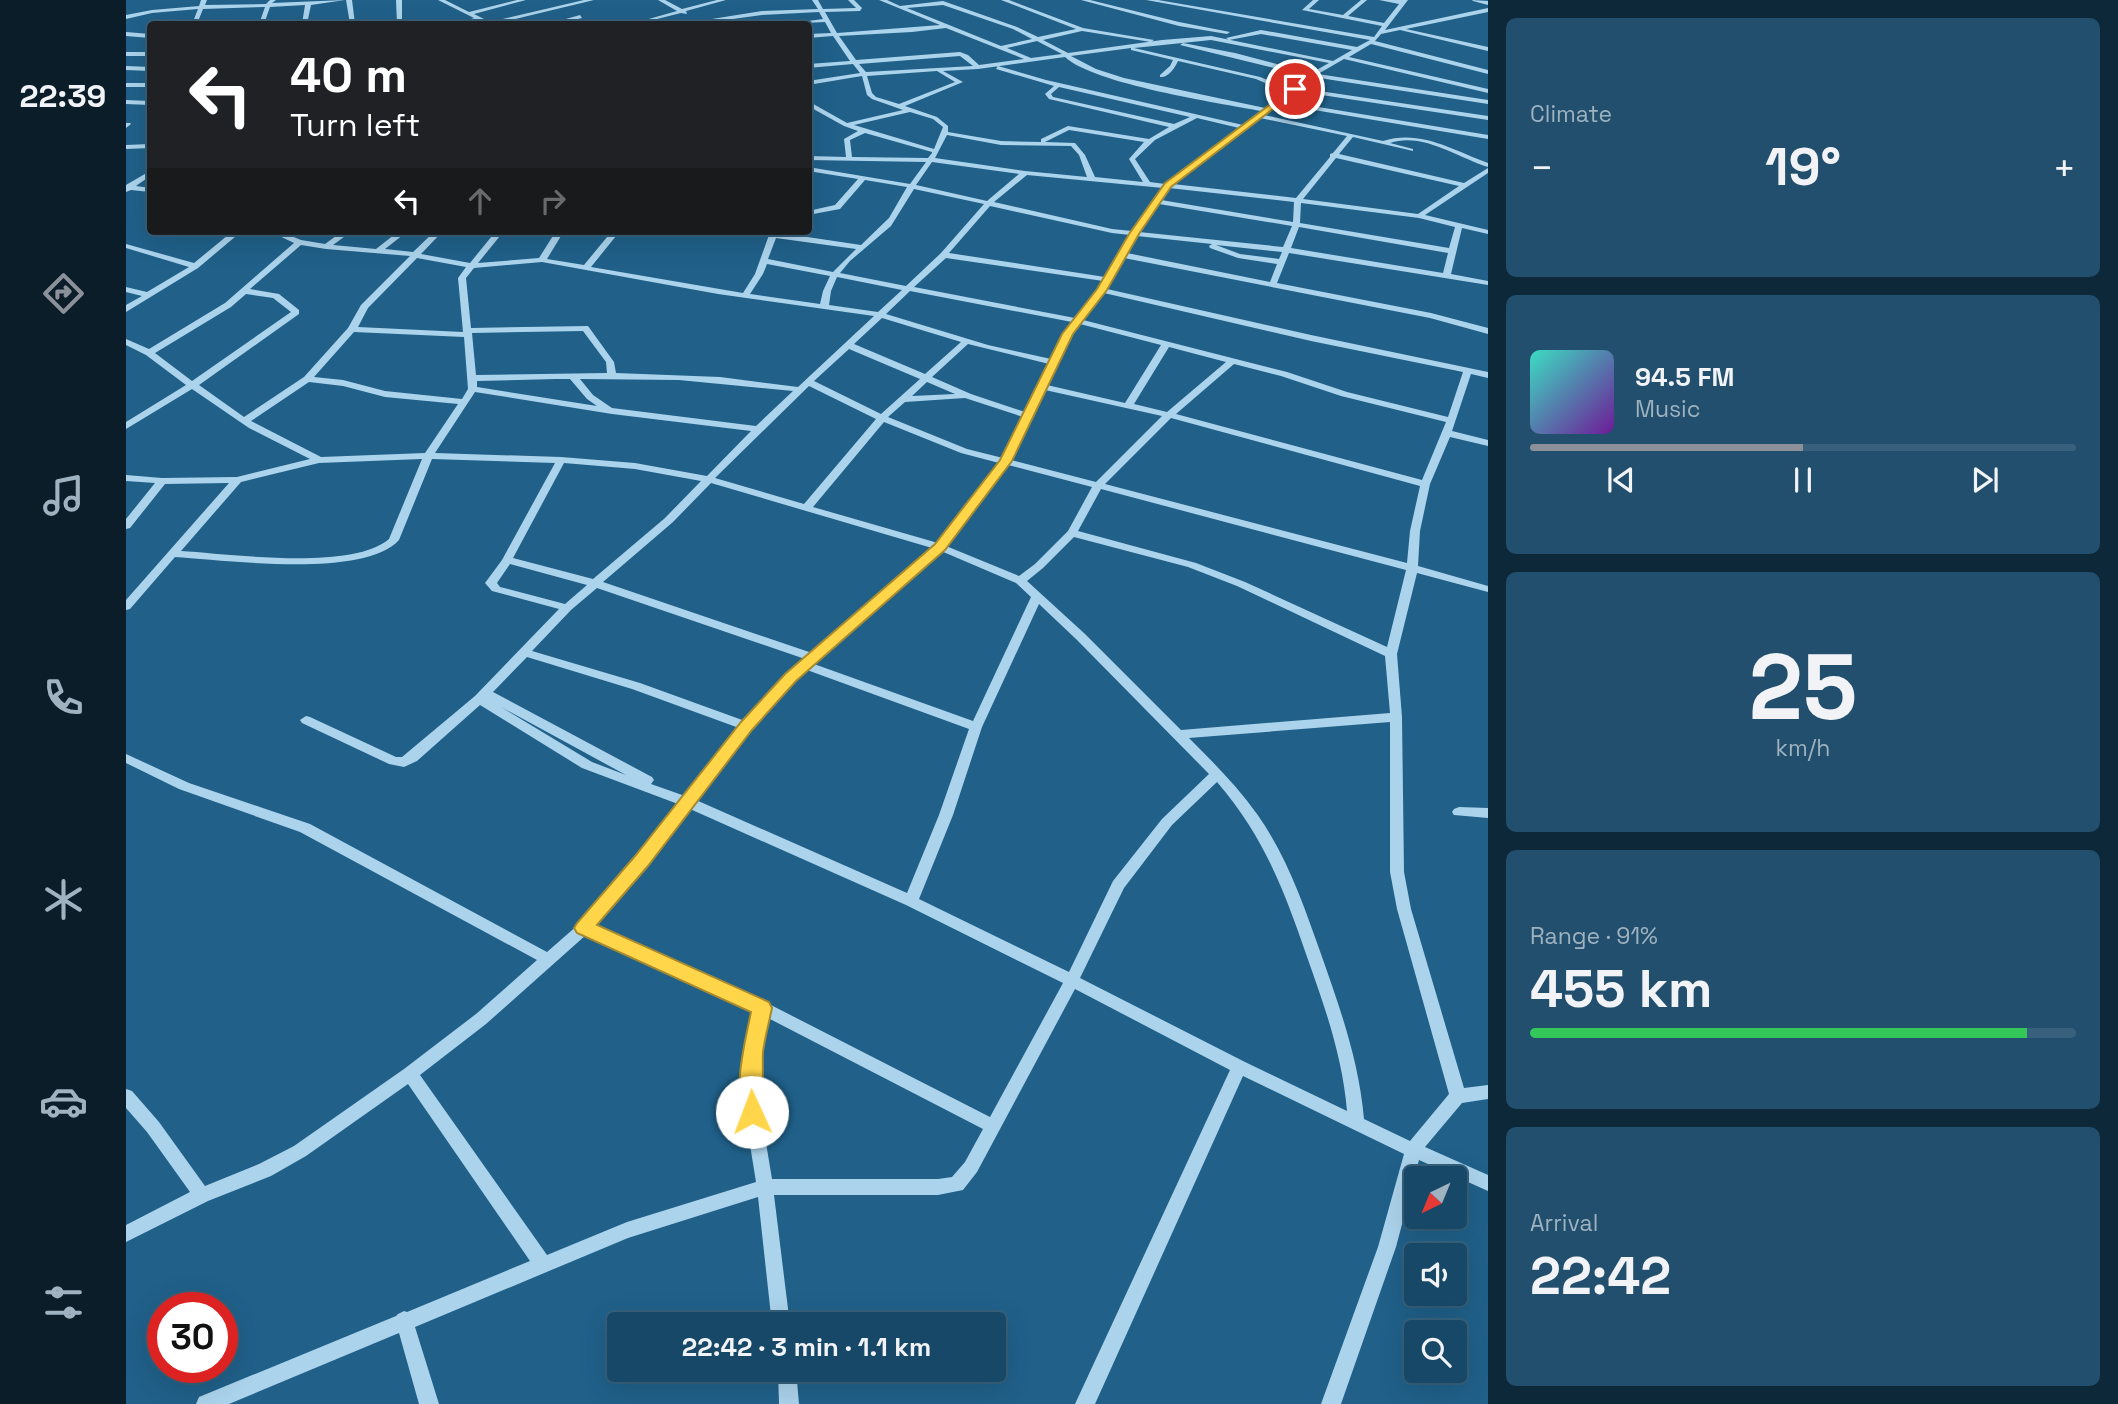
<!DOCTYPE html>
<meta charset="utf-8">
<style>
body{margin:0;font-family:"Space Grotesk",sans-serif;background:#214f6d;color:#f1f3f6;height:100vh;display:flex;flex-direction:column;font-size:26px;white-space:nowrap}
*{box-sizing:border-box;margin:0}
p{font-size:23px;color:#9fb2c0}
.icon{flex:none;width:38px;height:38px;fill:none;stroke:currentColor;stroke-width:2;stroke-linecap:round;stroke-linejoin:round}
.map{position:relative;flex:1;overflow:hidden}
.sheet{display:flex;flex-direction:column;gap:18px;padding:18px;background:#0d2839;width:630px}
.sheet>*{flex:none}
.banner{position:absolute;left:21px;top:21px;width:665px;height:214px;border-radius:7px;box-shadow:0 7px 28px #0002,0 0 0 2px #36607b;background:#202124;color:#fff;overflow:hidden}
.needle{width:46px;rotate:223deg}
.fabs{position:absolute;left:1278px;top:1166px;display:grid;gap:14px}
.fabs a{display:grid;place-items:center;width:63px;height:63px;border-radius:7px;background:#184867;box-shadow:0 7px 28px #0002,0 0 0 2px #36607b;font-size:35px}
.speed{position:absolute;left:21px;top:1292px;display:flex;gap:14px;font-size:35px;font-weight:700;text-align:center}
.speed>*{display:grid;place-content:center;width:91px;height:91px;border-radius:50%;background:#184867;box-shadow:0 7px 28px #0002,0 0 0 2px #36607b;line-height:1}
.speed .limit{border:10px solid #d22;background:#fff;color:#111}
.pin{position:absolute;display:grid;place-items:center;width:60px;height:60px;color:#fff;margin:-30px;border:4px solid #fff;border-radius:50%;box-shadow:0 2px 7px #0007}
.me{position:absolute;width:77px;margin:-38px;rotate:358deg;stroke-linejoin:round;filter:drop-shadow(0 0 5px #0008)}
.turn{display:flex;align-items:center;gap:24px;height:147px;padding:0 28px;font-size:32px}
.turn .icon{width:91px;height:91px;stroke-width:2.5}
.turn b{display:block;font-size:49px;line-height:60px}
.lanes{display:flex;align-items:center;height:66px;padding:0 28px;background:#0003;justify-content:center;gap:35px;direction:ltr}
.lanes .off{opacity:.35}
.big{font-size:52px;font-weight:700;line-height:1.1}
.sheet .tile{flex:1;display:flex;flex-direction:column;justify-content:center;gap:10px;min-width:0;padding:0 24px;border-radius:10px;background:#214f6d}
.sheet .dial{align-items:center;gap:0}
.dial b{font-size:91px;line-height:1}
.song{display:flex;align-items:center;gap:21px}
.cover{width:84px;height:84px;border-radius:10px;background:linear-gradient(135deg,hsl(170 70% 55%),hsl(280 70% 35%))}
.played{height:7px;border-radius:4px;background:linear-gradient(90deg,#8c9099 50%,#36607b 50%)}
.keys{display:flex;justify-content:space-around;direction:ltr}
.heat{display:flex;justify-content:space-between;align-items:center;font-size:38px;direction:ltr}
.charge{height:10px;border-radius:5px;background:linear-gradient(90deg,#34c759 91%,#36607b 0)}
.trip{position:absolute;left:481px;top:1312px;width:399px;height:70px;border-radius:7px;background:#184867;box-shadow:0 7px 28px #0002,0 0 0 2px #36607b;font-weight:700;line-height:70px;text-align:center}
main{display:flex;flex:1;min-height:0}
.tab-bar{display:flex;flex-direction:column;width:126px;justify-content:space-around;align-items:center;background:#0a1d29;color:#9fb2c0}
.tab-bar .icon{width:49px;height:49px}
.tab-bar .active{color:#8c9099}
.tab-bar b{font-size:32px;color:#f1f3f6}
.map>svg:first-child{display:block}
</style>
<main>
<nav class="tab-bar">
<b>22:39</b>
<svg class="icon active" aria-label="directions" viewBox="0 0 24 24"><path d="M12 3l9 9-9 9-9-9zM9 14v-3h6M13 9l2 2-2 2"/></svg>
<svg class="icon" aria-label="music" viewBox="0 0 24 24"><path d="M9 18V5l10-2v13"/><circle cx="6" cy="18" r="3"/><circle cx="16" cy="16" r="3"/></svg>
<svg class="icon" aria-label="phone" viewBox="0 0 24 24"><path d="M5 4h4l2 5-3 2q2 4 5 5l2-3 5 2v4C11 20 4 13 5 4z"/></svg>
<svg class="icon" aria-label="climate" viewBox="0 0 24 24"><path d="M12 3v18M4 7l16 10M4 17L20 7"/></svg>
<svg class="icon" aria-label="car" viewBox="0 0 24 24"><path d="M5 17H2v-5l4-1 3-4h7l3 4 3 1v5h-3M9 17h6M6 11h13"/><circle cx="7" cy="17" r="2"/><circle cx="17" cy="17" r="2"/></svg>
<svg class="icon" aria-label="filters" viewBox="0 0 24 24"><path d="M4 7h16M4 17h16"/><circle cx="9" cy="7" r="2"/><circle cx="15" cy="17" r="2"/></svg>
</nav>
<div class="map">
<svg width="1362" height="1404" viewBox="0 0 1362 1404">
<rect width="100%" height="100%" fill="#206089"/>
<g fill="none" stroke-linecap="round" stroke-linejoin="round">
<g fill="#abd3eb" fill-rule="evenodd">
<path d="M 75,0 L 81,0 L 79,5 L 140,4 L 144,0 L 150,0 L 146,3 L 219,0 L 185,5 L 181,24 L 176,24 L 179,5 L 144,7 L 138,24 L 133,24 L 139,7 L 77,9 L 71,24 L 66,24 L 72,9 L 26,13 L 0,19 L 0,15 L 26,10 L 73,6 Z"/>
<path d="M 220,0 L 226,0 L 229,24 L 224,24 Z"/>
<path d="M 270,0 L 276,0 L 276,24 L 271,24 Z"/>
<path d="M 312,0 L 319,0 L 343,12 L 391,0 L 400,0 L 348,14 L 364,22 L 458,0 L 468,0 L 368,24 L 360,24 L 352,21 L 331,24 L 348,18 Z"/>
<path d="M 532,0 L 539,0 L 556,9 L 591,0 L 600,0 L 560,11 L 561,14 L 555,13 L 511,24 L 505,24 L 551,11 Z"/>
<path d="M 686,0 L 692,0 L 697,9 L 730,8 L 722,0 L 728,0 L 736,8 L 734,11 L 699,12 L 711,33 L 814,25 L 753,0 L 761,0 L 774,6 L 817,1 L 891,27 L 912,37 L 950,29 L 875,0 L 883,0 L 957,28 L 1028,40 L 1025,42 L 956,31 L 917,40 L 942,53 L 1036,40 L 1085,36 L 1207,61 L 1226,50 L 1135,34 L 1103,40 L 1100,38 L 1135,30 L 1231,47 L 1244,40 L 1020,0 L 1032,0 L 1248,37 L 1256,26 L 1176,10 L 1187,0 L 1193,0 L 1183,9 L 1217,15 L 1235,0 L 1241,0 L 1222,16 L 1258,23 L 1273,4 L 1253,0 L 1282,0 L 1259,30 L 1362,8 L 1362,12 L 1280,29 L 1362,47 L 1362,51 L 1274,30 L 1255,34 L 1249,41 L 1362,70 L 1362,74 L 1245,44 L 1223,57 L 1362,89 L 1362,93 L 1218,59 L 1192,74 L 1362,100 L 1362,104 L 1187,77 L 1173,88 L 1362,116 L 1362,120 L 1169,91 L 1156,101 L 1362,135 L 1362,139 L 1152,104 L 1138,115 L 1257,141 C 1294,129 1327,150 1362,163 L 1362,167 C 1332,158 1297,132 1264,143 L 1287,149 L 1287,151 L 1227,137 L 1213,154 L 1338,183 L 1362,168 L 1362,173 L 1299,215 L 1362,230 L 1362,234 L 1336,228 L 1325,274 L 1362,281 L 1362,285 L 1163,253 L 1151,283 L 1305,313 L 1362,328 L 1362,334 L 1304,318 L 998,258 L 981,289 L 1185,335 L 1362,372 L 1362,378 L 1345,374 L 1326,431 L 1362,440 L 1362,446 L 1324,437 L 1304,484 L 1294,531 L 1292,566 L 1362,586 L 1362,592 L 1291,573 L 1271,654 L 1276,717 L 1278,872 L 1285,909 L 1338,1088 L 1362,1085 L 1362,1099 L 1336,1103 L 1299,1147 L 1362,1175 L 1362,1191 L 1293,1160 L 1270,1247 L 1215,1404 L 1195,1404 L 1252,1247 L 1278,1154 L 1117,1076 L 969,1404 L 949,1404 L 1104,1070 L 949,989 L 851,1172 L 837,1190 L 812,1195 L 648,1195 L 664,1325 L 646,1325 L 632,1197 L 502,1238 L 289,1327 L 313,1404 L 293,1404 L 273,1333 L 103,1404 L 70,1404 L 73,1397 L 270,1316 L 272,1314 L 278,1311 L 281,1312 L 404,1261 L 282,1084 L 180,1156 L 145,1176 L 82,1201 L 0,1242 L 0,1225 L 64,1192 L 21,1132 L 0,1108 L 0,1089 L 6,1091 L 33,1122 L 79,1186 L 133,1164 L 168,1146 L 278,1069 L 350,1014 L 411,960 L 174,832 L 53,789 L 0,763 L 0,754 L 63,783 L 184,824 L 421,952 L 453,924 L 552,804 L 456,768 L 354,705 L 291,761 L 278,767 L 263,764 L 176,723 L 174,720 L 180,716 L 184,717 L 270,757 L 276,757 L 349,696 L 433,609 L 366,591 L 359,583 L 376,560 L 429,463 L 306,459 L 273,540 C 238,579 100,560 49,557 L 4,609 L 0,610 L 0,600 L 103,483 L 39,484 L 4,528 L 0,529 L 0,519 L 29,483 L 0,481 L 0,475 L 36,478 L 111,477 L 184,459 L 123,428 L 66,389 L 0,429 L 0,422 L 60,385 L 20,355 L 0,345 L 0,339 L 23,349 L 99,303 L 168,243 L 143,231 L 153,231 L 175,240 L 199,244 L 217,231 L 226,231 L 207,245 L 250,249 L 273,231 L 282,231 L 259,249 L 287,252 L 309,231 L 317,231 L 295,254 L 344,263 L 370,231 L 378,231 L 352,263 L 413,258 L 430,231 L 438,231 L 421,259 L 458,265 L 486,231 L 518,231 L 514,233 L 490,236 L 465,267 L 617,293 L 629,274 L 643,235 L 641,231 L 735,245 L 763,218 L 781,187 L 739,180 L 714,209 L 682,215 L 682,211 L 709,205 L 732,179 L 682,171 L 682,167 L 784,184 L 800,162 L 682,160 L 682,156 L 720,157 L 718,139 L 732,131 L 718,126 L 682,106 L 682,101 L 721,123 L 777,110 L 746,99 L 741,95 L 736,76 L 682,85 L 682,81 L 734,73 L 727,64 L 682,68 L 682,64 L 724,61 L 707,36 L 682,38 L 682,34 L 705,33 L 699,22 L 660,24 L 697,19 L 693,12 L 636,15 L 570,24 L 567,22 L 636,11 L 692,9 ZM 817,5 L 887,29 L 906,39 L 875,46 L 781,8 ZM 820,28 L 898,59 L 853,65 L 842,55 L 834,52 L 730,60 L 713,36 L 786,32 ZM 1085,40 L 1203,63 L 1185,73 L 1109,53 L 1057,43 L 1054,45 L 1181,76 L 1164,89 L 1134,77 L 1008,48 ZM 911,41 L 936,54 L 905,58 L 881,48 ZM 1005,48 L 1005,50 L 1047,60 L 1044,66 L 1034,75 L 1034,77 C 1042,78 1049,68 1052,61 L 1130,79 L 1160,92 L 1139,108 L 998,78 L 970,69 L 945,56 ZM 834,56 L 847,66 L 740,72 L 733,64 ZM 939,57 C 968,84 1092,103 1135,111 L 1117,125 L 920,80 L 872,66 L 870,69 L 928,86 L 919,94 L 923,99 L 1043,127 L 1023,139 L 942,126 L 915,139 L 915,142 L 875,141 L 822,132 L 822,126 L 811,117 L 779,106 L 837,82 L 817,71 L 852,69 ZM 811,71 L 829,82 L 773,104 L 750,97 L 746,93 L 741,76 ZM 933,87 L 1064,117 L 1048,124 L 927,97 L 925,94 ZM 784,112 L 807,119 L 817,127 L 808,149 L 728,125 ZM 1071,118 L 1113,128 L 1039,184 L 1024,182 L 1009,159 L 1029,140 ZM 1134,118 L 1221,136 L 1207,153 L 1204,154 L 1204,157 L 1170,198 L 1047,184 ZM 943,130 L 1018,142 L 1003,159 L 1017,182 L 969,177 L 959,155 L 949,143 L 919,142 ZM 739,133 L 806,152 L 806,153 L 802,158 L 726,157 L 724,140 ZM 821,135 L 875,145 L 945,146 L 953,155 L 961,177 L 899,171 L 809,158 ZM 1210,158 L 1333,186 L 1292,214 L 1177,199 ZM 806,162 L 893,174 L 861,201 L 790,185 ZM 901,175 L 1037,188 L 1006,231 L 986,229 L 868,202 ZM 1043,188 L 1168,202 L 1167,222 L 1035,200 ZM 788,189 L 858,204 L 815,253 L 780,286 L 714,273 L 724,261 L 765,226 ZM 1175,203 L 1293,218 L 1329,227 L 1323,248 L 1174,223 ZM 1033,204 L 1166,226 L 1157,247 L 1013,232 ZM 864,206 L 986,233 L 1004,235 L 979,277 L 823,253 ZM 1173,227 L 1322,253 L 1317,273 L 1165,248 ZM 1011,236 L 1086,244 L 1083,246 L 1084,248 L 1112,258 L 1151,264 L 1144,282 L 1001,253 ZM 650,238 L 730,249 L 707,272 L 642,259 ZM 175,245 L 200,249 L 284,256 L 235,305 L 222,328 L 178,377 L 118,417 L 73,385 L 173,314 L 173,310 L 153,294 L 124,289 ZM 1090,245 L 1156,252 L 1153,259 L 1114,254 ZM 291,258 L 340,267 L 332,278 L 337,332 L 232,327 L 242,308 ZM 820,258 L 977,281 L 949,318 L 788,287 ZM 416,262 L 592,294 L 748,316 L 672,387 L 594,377 L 490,373 L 488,362 L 462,326 L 345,328 L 340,278 L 348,268 ZM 641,264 L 704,276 L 697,291 L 694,304 L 624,294 L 637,274 ZM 711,277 L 776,290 L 752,312 L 703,305 L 705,291 ZM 784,291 L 946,322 L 938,333 L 925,359 L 862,345 L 760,314 ZM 978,293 L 1185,341 L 1337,372 L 1322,417 L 1221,392 L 1161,372 L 957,320 ZM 120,294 L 147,298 L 165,312 L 66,381 L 29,353 L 105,307 ZM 756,318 L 835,342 L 799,374 L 728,344 ZM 954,324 L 1035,345 L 999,403 L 921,385 L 946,334 ZM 457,331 L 480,362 L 481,373 L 350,375 L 346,333 ZM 228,332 L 338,337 L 342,389 L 336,399 L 259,391 L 217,380 L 188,377 ZM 842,344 L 923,364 L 899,412 L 845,394 L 806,377 ZM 1043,347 L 1100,362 L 1041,412 L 1008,404 ZM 723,349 L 794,379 L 755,414 L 688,381 ZM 1108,364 L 1155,376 L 1215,396 L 1320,422 L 1296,480 L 1050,414 ZM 430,379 L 444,379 L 461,399 L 471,406 L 351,387 L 351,381 ZM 454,379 L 553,380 L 667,391 L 630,426 L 486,408 L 467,395 ZM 183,382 L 217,386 L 259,397 L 332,404 L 299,453 L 195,457 L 125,421 ZM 801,382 L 829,394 L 786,396 ZM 683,386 L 750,419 L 678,504 L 589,478 ZM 919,390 L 1036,416 L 970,482 L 885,460 ZM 349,392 L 486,414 L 625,431 L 581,476 L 509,463 L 435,457 L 309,453 ZM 839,398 L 897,417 L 877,458 L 841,449 L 762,417 L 779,402 ZM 1045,418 L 1294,486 L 1284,531 L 1281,563 L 979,484 ZM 758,422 L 835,453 L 873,463 L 812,543 L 687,507 ZM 296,459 L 263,539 C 226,571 104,554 55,551 L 115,482 L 193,463 ZM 438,463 L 509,469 L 575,481 L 539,518 L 467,579 L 387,558 ZM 882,465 L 966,487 L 942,531 L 909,564 L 893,576 L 820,546 ZM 585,483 L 806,548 L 686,653 L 477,582 L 547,522 ZM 975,489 L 1280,570 L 1261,647 L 1119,582 L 1070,563 L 952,531 ZM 948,537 L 1062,567 L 1111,586 L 1259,656 L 1264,713 L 1055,730 L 959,634 L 901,581 L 917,568 ZM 815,551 L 890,583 L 905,597 L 847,721 L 688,664 ZM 384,564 L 461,585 L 439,604 L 374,587 L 371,583 ZM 471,588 L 679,659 L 661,675 L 619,721 L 514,683 L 406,651 L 445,610 ZM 913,604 L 951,640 L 1083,774 L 1036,819 L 987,881 L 943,972 L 793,899 L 827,815 L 856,727 ZM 401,657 L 506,689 L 613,728 L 559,796 L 525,784 L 528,780 L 526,777 L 367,692 ZM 681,670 L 843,729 L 813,815 L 781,893 L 570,800 L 625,729 ZM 375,707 L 500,775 L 466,762 ZM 1264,722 L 1264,872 L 1271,909 L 1323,1094 L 1284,1141 L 1238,1119 C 1233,1061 1214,1008 1195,954 C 1178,906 1161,856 1131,814 C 1111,786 1087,762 1063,738 ZM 1091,782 C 1142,841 1161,899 1186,971 C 1202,1016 1217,1062 1221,1111 L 1119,1062 L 954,978 L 998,888 L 1046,825 ZM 564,809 L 780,905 L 937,983 L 864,1117 L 641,1003 L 468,926 ZM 460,935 L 628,1011 L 619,1051 L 616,1095 L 630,1182 L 501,1222 L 421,1255 L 294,1075 L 360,1024 ZM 642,1018 L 857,1129 L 839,1162 L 826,1177 L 812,1179 L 646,1179 L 632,1095 L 635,1051 Z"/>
<path d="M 955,0 L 964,0 L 1053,22 L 1104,32 L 1101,34 L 1053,26 Z"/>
<path d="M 1346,0 L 1362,1 L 1362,5 L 1347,1 Z"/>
<path d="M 454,15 L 456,18 L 430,24 L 422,24 Z"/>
<path d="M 0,32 L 24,34 L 24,38 L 0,36 Z"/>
<rect x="0" y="52" width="24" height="4"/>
<path d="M 0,66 L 24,67 L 24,71 L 0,70 Z"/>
<rect x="0" y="83" width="24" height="4"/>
<path d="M 0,100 L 24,101 L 24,105 L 0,104 Z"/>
<path d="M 0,123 L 4,123 L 5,124 L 0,128 Z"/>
<path d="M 24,144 L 24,148 L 0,149 L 0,145 Z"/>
<path d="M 24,171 L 24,176 L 10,186 L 24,188 L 24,192 L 5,190 L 0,192 L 0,185 Z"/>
<path d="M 107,231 L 116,231 L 72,268 L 0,312 L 0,305 L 16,296 L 0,292 L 0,287 L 21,292 L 63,267 L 0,248 L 0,244 L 68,263 Z"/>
<path d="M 1333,807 L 1362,808 L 1362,818 L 1328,815 L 1326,812 L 1328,809 Z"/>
<path d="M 652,1370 L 670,1370 L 673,1404 L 653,1404 Z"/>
</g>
</g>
<path fill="#ffd54a" stroke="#a68a30" stroke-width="2" d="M 1166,88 L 1173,89 L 1045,187 L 1013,234 L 981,290 L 947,334 L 886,461 L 819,550 L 670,681 L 626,730 L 522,866 L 471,925 L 643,1002 L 646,1008 C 643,1023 639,1037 637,1052 C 636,1068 639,1107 634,1119 L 626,1121 L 619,1119 C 606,1091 619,1041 625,1012 L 451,933 L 448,928 L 451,923 L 509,856 L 615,722 L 659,674 L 809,544 L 874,460 L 936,334 L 971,289 L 1003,234 L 1039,183 Z"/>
</svg>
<div class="fabs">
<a><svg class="needle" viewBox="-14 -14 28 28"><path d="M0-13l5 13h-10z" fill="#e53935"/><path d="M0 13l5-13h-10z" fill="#9fb2c0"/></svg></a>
<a><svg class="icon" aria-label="sound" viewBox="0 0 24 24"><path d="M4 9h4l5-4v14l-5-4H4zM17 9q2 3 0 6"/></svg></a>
<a><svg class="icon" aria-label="search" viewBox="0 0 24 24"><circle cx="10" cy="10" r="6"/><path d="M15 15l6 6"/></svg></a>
</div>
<div class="speed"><div class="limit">30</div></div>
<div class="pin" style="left:1169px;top:89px;background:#d93025"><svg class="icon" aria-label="arrive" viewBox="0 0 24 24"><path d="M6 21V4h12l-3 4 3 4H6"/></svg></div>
<svg class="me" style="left:626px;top:1112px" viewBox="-20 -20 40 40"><circle r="19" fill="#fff"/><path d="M0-13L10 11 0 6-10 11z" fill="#ffd54a"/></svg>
<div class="trip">22:42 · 3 min · 1.1 km</div>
<div class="banner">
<div class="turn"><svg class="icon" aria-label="left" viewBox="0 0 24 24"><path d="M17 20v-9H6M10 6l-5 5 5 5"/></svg><div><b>40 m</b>Turn left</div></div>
<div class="lanes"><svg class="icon" aria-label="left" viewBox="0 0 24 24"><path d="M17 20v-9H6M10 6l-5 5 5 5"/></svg><svg class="icon off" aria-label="ahead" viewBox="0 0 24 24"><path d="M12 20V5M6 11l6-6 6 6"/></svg><svg class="icon off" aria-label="right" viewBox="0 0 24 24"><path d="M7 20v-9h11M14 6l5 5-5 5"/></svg></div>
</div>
</div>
<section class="sheet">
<div class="tile"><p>Climate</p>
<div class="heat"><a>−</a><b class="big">19°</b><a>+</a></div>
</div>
<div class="tile">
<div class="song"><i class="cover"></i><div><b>94.5 FM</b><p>Music</p></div></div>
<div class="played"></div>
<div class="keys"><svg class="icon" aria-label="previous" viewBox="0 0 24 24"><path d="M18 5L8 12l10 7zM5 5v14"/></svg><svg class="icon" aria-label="pause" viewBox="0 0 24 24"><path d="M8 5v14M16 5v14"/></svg><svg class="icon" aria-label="next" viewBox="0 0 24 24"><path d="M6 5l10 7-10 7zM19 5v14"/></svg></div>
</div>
<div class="tile dial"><b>25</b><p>km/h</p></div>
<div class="tile"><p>Range · 91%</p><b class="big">455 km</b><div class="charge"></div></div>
<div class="tile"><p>Arrival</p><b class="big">22:42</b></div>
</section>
</main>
